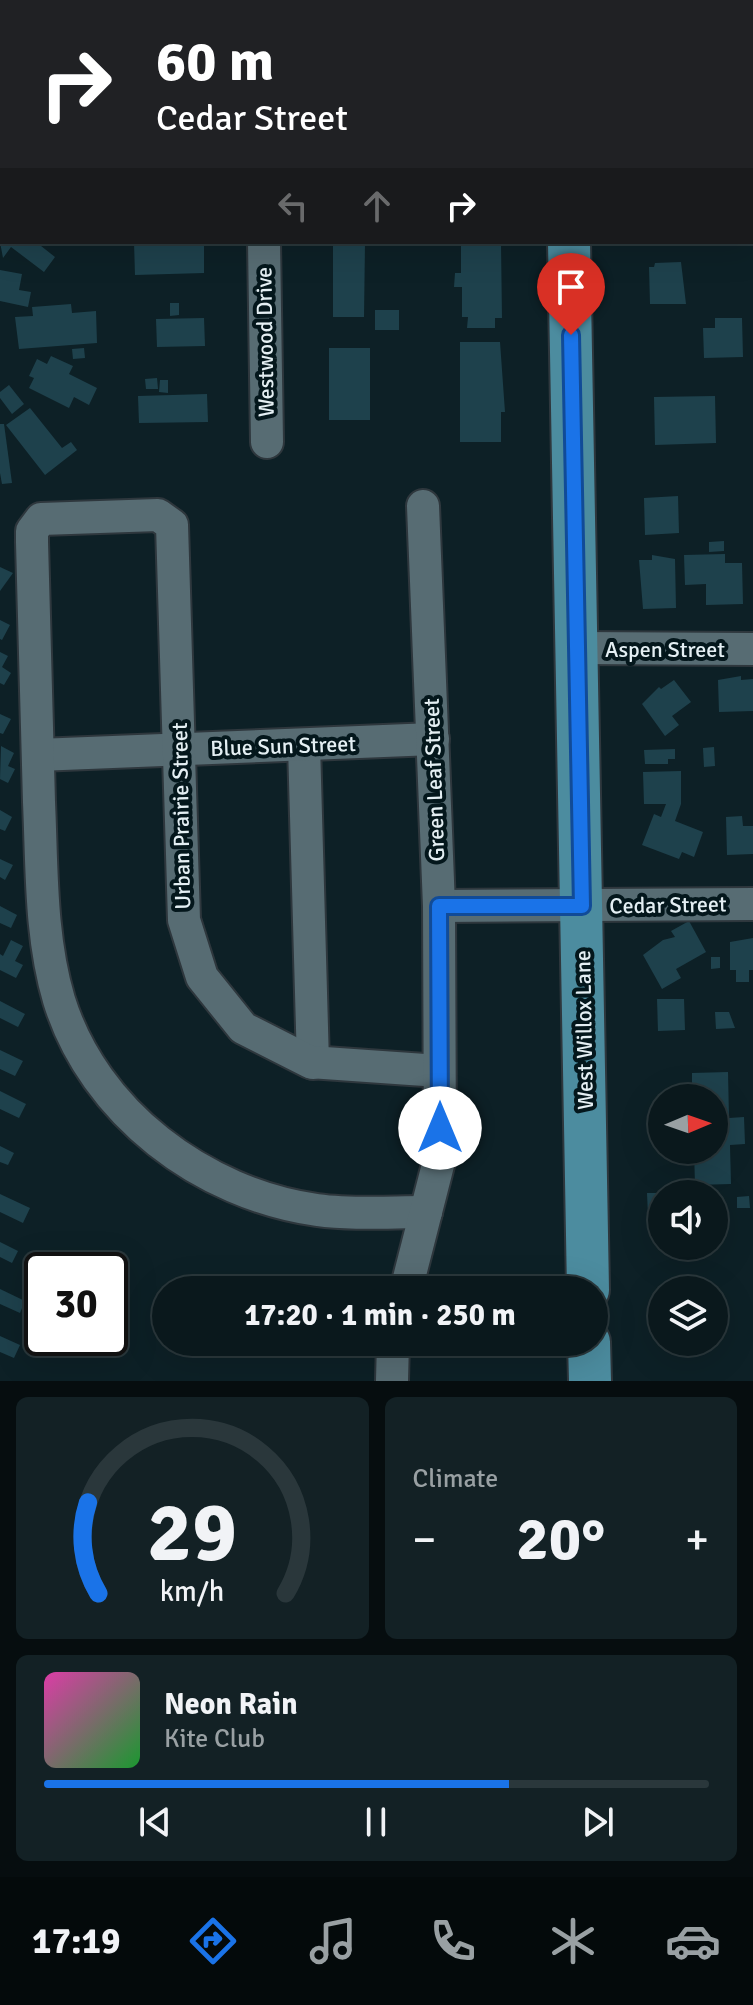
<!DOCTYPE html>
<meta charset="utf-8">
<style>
body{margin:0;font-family:Signika,sans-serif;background:#132125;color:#f1f3f6;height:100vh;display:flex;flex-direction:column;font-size:30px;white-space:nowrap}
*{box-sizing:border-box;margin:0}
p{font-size:26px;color:#99a0a3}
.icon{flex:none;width:44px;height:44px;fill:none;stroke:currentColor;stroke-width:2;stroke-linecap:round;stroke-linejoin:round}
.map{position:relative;height:1381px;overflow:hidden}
.details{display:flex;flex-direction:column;gap:16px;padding:16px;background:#060d0f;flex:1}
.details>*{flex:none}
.hud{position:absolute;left:0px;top:0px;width:754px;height:244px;box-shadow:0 8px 32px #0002,0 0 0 2px #2a373b;background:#202124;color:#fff;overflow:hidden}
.needle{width:52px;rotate:88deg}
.buttons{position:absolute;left:648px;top:1084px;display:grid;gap:16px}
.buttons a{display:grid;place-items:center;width:80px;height:80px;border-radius:50%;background:#0a181c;box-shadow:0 8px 32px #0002,0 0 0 2px #2a373b;font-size:40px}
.speed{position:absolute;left:24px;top:1252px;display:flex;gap:16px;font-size:40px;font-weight:700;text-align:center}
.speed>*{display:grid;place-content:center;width:104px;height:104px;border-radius:50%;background:#0a181c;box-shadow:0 8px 32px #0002,0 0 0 2px #2a373b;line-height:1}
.speed .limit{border:4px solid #111;border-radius:12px;background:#fff;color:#111}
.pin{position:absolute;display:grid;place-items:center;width:68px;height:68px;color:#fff;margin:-82px -34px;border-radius:50% 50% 50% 0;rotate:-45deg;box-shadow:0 0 8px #0007}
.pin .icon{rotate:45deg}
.me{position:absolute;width:88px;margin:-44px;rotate:0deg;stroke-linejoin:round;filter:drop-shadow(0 0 6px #0008)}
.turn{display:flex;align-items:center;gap:28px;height:168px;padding:0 24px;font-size:36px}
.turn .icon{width:104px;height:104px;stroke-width:2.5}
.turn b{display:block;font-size:56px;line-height:68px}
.lanes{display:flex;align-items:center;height:76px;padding:0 24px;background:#0003;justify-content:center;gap:40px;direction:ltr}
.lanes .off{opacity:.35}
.big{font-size:60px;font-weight:800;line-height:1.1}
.details .widget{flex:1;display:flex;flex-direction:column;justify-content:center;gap:12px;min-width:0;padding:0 28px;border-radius:12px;background:#132125}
.details .dial{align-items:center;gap:0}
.dial svg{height:208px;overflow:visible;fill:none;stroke:#2a373b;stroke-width:7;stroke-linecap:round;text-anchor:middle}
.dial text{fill:#f1f3f6;stroke:none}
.song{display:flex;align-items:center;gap:24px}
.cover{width:96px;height:96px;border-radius:12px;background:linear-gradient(135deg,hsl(320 70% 55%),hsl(130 70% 35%))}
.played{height:8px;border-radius:4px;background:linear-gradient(90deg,#1a73e8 70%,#2a373b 70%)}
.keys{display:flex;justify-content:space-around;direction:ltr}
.heat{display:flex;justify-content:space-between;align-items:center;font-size:44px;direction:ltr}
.details .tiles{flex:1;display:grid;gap:16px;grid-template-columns:1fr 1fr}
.widget:last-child{grid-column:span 2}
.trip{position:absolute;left:152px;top:1276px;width:456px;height:80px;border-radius:40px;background:#0a181c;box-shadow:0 8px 32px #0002,0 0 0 2px #2a373b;font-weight:800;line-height:80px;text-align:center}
.tabs{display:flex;height:128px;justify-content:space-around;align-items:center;background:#040a0b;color:#99a0a3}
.tabs .icon{width:56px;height:56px}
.tabs .active{color:#1a73e8}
.tabs b{font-size:36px;color:#f1f3f6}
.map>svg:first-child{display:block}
</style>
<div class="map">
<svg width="753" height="1381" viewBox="0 0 753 1381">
<rect width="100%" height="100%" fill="#0d2026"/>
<g fill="#1e414c">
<path d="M 0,242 L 36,242 L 55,257 L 44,272 L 11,247 L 3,258 Z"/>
<path d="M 134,242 L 204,242 L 204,273 L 135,275 Z"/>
<path d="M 333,242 L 365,242 L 364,317 L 333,317 Z"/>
<path d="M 461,243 L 501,243 L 502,318 L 495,318 L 495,328 L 467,328 L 468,317 L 462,317 L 462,287 L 454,287 L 455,273 L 461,273 Z"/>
<path d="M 681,262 L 686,304 L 650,304 L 649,267 L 654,267 L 655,263 Z"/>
<path d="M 0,270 L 22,274 L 19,290 L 31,292 L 28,307 L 0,301 Z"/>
<path d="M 170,303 L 179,303 L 179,315 L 170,316 Z"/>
<path d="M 71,304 L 72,313 L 96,311 L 97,343 L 19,349 L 15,317 L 33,316 L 32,307 Z"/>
<rect x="375" y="310" width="24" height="20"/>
<path d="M 204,318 L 205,346 L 157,347 L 156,319 Z"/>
<path d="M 715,318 L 742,318 L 743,357 L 704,358 L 703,328 L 715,328 Z"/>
<path d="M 460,342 L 500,342 L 505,412 L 501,412 L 501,442 L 460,442 Z"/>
<path d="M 84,348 L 85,358 L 73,359 L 72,349 Z"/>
<rect x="329" y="348" width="41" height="72"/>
<path d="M 51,356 L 73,366 L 69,374 L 97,388 L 89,405 L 74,397 L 69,408 L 29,388 L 34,378 L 29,376 L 37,359 L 47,364 Z"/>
<path d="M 157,378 L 158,389 L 146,389 L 145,379 Z"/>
<path d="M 160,380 L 168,380 L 168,393 L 159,392 Z"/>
<path d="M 9,385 L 24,404 L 12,414 L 0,398 L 0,392 Z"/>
<path d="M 207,394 L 208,422 L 139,423 L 138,396 Z"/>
<path d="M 715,396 L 716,443 L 655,445 L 654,397 Z"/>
<path d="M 30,408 L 62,448 L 71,442 L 77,450 L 45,475 L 6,425 Z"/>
<path d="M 0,424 L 4,424 L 12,483 L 2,484 L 0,473 Z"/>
<path d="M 678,496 L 679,533 L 645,535 L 644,498 Z"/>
<path d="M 724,541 L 724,551 L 709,552 L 709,542 Z"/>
<path d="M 725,554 L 725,563 L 742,563 L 743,604 L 706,605 L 706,584 L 685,585 L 684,555 Z"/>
<path d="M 652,555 L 675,559 L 676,608 L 643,609 L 639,560 L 652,560 Z"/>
<path d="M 0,567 L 13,573 L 0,591 Z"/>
<path d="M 0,620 L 10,625 L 2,640 L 0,639 Z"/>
<path d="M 0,652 L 8,656 L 2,667 L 11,673 L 4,685 L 0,683 Z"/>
<path d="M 741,676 L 741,680 L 753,679 L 753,711 L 719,712 L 718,680 Z"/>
<path d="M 674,680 L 691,702 L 672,716 L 679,725 L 665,736 L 642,704 L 659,687 L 661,689 Z"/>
<path d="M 0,714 L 11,719 L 3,734 L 0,733 Z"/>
<path d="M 1,746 L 14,753 L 8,766 L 15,769 L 8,783 L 0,779 Z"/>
<path d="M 714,747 L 715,766 L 704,767 L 703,748 Z"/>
<path d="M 675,749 L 675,759 L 668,759 L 668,764 L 645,764 L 644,750 Z"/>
<path d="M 681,771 L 681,804 L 675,821 L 703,832 L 694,857 L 682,852 L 679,859 L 642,845 L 654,814 L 661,817 L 666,804 L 644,804 L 643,772 Z"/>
<path d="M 0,810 L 12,817 L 5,831 L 0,829 Z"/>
<path d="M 742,816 L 743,826 L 753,826 L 753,854 L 727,855 L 726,817 Z"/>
<path d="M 0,859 L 13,865 L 5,880 L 0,877 Z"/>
<path d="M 0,906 L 17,915 L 11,928 L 0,923 Z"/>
<path d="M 689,921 L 706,952 L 676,969 L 681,978 L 662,989 L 643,955 L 663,940 L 675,937 L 671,931 Z"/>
<path d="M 753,938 L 753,970 L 749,970 L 749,982 L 736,982 L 736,970 L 730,970 L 730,942 Z"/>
<path d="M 11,940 L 23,946 L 15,961 L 23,965 L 16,978 L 0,970 L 0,954 L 3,956 Z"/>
<path d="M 711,957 L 720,957 L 720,968 L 711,969 Z"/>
<path d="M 657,999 L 684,999 L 685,1030 L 658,1031 Z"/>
<path d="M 0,1001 L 25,1014 L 18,1027 L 0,1018 Z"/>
<path d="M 715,1012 L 729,1012 L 735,1028 L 716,1029 Z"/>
<path d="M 0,1050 L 23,1061 L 15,1076 L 0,1069 Z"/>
<path d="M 728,1072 L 729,1118 L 744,1117 L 745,1144 L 730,1145 L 731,1184 L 695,1185 L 694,1150 L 714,1150 L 714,1098 L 692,1098 L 692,1073 Z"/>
<path d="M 0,1091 L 26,1104 L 19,1118 L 0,1109 Z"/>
<path d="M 0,1146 L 14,1153 L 8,1165 L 0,1162 Z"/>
<path d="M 647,1193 L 662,1193 L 662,1215 L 648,1215 Z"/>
<path d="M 0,1194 L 30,1208 L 23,1223 L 0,1212 Z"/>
<path d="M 749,1196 L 750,1208 L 737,1208 L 737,1197 Z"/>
<path d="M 0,1242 L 18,1251 L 12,1263 L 0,1257 Z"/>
<path d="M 0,1289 L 25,1301 L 20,1313 L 0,1304 Z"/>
<path d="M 0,1336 L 20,1345 L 14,1358 L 0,1352 Z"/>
</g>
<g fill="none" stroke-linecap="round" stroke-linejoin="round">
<defs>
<g id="minor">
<path d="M 260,0 L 260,2"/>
<path d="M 0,83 L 2,83"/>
<path d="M 264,242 L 267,442"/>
<path d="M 577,648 L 753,649"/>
<path d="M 304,745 L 313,1063"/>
<path d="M 38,755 L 433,739"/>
<path d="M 439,906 L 753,904"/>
<path d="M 426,1212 C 390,1212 353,1215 317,1210 C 203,1194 94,1113 59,1000 C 40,936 42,868 39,802 C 37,715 34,629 32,542 L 32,531 L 41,519 L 158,515 L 172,525 L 184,920 L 202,977 L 243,1028 L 310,1062 L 439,1071"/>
<path d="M 406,1290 L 440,1157 L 439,906 L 423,506"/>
<path d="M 392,1381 L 393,1342"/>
</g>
<g id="major">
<path d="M 564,0 L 564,2"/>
<path d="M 569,242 L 588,1290"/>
<path d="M 589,1342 L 590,1381"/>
</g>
</defs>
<use href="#minor" stroke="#2e373d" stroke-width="36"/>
<use href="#major" stroke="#2e373d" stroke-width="46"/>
<use href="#minor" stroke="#576c73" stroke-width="32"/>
<use href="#major" stroke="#4c8c9f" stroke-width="42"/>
</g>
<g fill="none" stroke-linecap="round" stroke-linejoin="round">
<defs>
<path id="route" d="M 440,1128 L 439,906 L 582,906 L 571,335"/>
</defs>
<use href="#route" stroke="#114b97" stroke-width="20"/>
<use href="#route" stroke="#1a73e8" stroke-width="14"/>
</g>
<g text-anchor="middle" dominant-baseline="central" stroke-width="8" stroke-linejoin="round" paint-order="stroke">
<g font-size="22" fill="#e4eff3" stroke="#04171c">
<text transform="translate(265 342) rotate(-91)">Westwood Drive</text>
<text x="665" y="649">Aspen Street</text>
<text transform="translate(283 746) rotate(-2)">Blue Sun Street</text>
<text transform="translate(434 780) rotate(-92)">Green Leaf Street</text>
<text transform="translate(181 816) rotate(-91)">Urban Prairie Street</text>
<text transform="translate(668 905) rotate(-1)">Cedar Street</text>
<text transform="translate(584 1030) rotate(-91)">West Willox Lane</text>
</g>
</g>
</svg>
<div class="buttons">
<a><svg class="needle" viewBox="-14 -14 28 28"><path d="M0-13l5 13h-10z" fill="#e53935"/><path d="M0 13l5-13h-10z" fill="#99a0a3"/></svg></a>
<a><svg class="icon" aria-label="sound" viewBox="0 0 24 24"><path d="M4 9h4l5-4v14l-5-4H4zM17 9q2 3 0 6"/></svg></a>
<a><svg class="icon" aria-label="layers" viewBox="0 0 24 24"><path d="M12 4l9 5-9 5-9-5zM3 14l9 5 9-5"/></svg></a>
</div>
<div class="speed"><div class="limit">30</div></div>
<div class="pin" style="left:571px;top:335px;background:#d93025"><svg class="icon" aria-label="arrive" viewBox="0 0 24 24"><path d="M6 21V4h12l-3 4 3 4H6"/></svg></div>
<svg class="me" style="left:440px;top:1128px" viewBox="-20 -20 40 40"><circle r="19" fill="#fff"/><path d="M0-13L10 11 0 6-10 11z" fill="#1a73e8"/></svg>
<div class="trip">17:20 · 1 min · 250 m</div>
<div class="hud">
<div class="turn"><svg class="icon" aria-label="right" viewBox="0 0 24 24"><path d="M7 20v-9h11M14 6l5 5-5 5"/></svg><div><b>60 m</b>Cedar Street</div></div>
<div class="lanes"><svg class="icon off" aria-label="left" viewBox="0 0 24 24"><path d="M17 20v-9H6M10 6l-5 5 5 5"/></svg><svg class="icon off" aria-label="ahead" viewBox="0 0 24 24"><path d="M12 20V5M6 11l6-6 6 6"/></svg><svg class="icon" aria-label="right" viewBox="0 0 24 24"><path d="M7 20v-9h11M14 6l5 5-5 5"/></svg></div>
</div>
</div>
<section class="details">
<div class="tiles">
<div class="widget dial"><svg viewBox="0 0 100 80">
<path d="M14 69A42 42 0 1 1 86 69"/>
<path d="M14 69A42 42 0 0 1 10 34" stroke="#1a73e8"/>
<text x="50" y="56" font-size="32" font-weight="700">29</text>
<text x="50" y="72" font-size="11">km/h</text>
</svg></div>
<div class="widget"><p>Climate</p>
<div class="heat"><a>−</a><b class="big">20°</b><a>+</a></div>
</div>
<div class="widget">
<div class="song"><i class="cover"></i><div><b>Neon Rain</b><p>Kite Club</p></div></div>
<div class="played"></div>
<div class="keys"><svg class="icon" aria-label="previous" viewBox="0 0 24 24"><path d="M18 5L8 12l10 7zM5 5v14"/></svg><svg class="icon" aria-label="pause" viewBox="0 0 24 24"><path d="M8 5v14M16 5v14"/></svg><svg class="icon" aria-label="next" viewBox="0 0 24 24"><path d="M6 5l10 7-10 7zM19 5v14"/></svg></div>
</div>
</div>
</section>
<nav class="tabs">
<b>17:19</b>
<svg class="icon active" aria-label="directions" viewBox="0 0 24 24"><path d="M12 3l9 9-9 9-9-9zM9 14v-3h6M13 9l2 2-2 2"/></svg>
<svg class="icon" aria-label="music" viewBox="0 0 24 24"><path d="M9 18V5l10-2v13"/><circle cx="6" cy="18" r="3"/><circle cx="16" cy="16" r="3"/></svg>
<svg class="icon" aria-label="phone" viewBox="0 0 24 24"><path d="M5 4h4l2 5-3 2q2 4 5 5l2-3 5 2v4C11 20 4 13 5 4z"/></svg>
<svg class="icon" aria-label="climate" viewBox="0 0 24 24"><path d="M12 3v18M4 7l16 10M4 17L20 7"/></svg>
<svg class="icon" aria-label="car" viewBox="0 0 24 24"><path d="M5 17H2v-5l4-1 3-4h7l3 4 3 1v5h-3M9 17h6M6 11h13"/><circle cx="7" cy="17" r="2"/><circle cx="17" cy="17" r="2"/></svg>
</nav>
